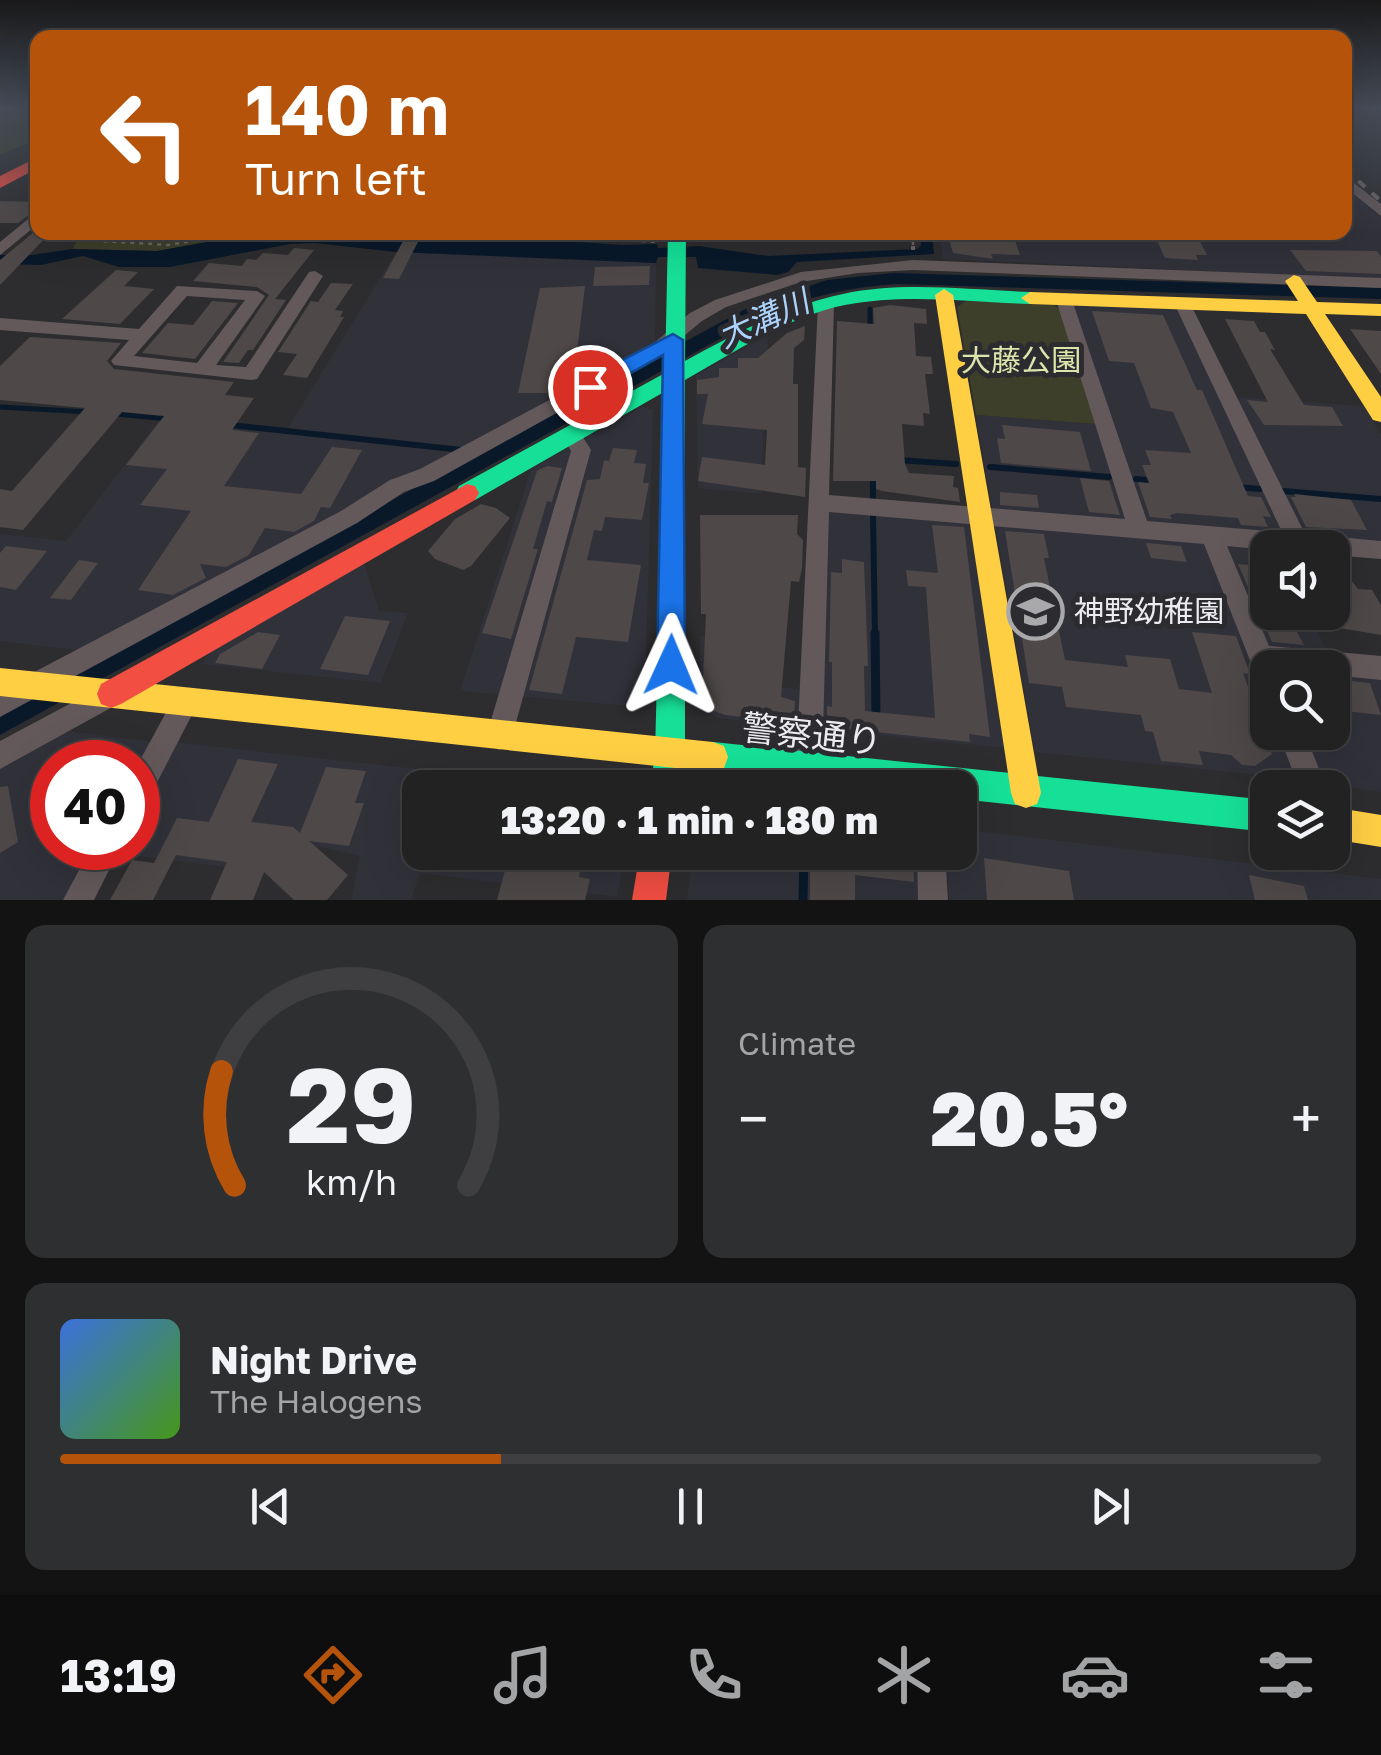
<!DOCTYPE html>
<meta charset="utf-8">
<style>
body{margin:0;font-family:"Golos Text","Noto Sans JP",sans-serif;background:#2e2f30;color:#f1f3f6;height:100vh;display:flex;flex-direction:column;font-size:38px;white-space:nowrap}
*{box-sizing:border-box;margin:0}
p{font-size:32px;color:#a2a4a6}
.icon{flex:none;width:55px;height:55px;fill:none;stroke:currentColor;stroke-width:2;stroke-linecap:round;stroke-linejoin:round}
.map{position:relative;height:900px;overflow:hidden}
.drawer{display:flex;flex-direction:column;gap:25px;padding:25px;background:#131313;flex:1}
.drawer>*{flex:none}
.top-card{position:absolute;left:30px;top:30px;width:1322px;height:210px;border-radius:20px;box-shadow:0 10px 40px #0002,0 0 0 2px #3f3f41;background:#b45309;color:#fff;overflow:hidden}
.buttons{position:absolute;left:1250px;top:530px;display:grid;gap:20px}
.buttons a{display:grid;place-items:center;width:100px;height:100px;border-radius:20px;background:#222223;box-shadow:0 10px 40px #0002,0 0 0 2px #3f3f41;font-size:50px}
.speed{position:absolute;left:30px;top:740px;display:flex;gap:20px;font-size:50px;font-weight:700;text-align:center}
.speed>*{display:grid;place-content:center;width:130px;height:130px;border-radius:50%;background:#222223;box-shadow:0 10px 40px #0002,0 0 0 2px #3f3f41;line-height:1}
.speed .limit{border:15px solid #d22;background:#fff;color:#111}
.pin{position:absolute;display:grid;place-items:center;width:85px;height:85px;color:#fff;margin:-42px;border:5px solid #fff;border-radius:50%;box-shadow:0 2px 10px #0007}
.me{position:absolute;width:110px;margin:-55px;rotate:1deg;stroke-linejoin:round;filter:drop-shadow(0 0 8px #0008)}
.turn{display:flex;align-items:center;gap:35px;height:210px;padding:0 50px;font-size:45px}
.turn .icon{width:130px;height:130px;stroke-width:2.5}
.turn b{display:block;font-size:70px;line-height:85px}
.big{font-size:75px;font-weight:800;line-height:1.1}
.drawer .widget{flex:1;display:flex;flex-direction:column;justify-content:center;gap:15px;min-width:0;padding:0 35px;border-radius:20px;background:#2e2f30}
.drawer .dial{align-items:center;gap:0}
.dial svg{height:260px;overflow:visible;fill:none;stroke:#3f3f41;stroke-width:7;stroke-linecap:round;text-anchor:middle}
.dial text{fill:#f1f3f6;stroke:none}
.song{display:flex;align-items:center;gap:30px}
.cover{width:120px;height:120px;border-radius:15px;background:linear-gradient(135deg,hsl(220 70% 55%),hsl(100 70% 35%))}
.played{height:10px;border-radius:5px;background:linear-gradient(90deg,#b45309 35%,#3f3f41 35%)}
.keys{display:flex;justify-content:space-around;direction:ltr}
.heat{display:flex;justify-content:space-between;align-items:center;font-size:55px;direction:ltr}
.drawer .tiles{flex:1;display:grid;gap:25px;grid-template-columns:1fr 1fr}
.widget:last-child{grid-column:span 2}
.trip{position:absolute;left:402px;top:770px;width:575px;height:100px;border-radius:20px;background:#222223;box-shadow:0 10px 40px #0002,0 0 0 2px #3f3f41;font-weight:800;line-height:100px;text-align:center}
.menu{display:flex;height:160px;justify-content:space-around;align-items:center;background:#0e0e0e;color:#a2a4a6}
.menu .icon{width:70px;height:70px}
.menu .active{color:#b45309}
.menu b{font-size:45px;color:#f1f3f6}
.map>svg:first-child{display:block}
</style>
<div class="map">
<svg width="1381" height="900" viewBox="0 0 1381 900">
<rect width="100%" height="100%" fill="#2d2d2f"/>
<g fill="#31313a" fill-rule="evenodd">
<path d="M 1345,186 L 1381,217 L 1381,279 L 943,259 L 939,233 L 1345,232 Z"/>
<path d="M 396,252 L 656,263 L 655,345 L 86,651 L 0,641 L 0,534 L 66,541 L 160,419 L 286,431 Z"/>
<path d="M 1081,304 L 1191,308 L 1235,397 L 1363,406 L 1381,434 L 1381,558 L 1332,548 L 1268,548 L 1268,612 L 1309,613 L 1330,659 L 1381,664 L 1381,792 L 1299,779 L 1035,752 L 976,415 L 1097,424 L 1061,310 ZM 1268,668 L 1332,668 L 1332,732 L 1268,732 Z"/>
<path d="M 768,335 L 761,494 L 698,488 L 696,375 Z"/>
<path d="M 642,407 L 653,410 L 645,695 L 630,706 L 460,691 L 531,469 Z"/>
<path d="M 825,509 L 970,521 L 1005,748 L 717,718 L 701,704 L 700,636 L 754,634 L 752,686 L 822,690 Z"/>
<path d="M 364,563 L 379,611 L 408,613 L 381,683 L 203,664 L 209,653 Z"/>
<path d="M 67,731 L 155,742 L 138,773 L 138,762 L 52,762 L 52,848 L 96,848 L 66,900 L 0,900 L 0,768 Z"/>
<path d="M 174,742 L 579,787 L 420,788 L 420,852 L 625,853 L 617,897 L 420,873 L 411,900 L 351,900 L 360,856 L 318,846 L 291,875 L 114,853 L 117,848 L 138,848 L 138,810 Z"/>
<path d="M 960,829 L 1381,879 L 1381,900 L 949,900 L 946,853 L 960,852 Z"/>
<path d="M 693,853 L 918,853 L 920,900 L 687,900 Z"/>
</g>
<g fill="#3d3f2a">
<path d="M 0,109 L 37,109 L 37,139 L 0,155 Z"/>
<path d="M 76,233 L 261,233 L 157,251 L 73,249 L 80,234 Z"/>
<path d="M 966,301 L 1052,304 L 1061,310 L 1097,424 L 976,415 L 957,307 Z"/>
</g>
<g fill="#09192a">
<path d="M 261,232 L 450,233 L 622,245 L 657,244 L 658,248 L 699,246 L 768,256 L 917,249 L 921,246 L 920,233 L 932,232 L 934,254 L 797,262 L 788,272 L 778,275 L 698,268 L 696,257 L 658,257 L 656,263 L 396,252 L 315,243 L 290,244 L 170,267 L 119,267 L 83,256 L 41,265 L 0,264 L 0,255 L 31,255 L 73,249 L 157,251 Z"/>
<path d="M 893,273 L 1381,288 L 1381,299 L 896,284 C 850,287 808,297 765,314 L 0,735 L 0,712 L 751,306 L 827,280 Z"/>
</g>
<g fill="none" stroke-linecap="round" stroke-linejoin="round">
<g stroke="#09192a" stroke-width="5">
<path d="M 870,309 L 870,328"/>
<path d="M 0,407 L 89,412"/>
<path d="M 116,414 L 168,419"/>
</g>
<g stroke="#09192a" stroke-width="6">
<path d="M 162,418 L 168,419"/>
<path d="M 230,425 L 462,450"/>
<path d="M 898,460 L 956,464"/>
<path d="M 990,467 L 1109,477"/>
<path d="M 873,475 L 873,499"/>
<path d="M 1136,479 L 1155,481"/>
<path d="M 1237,487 L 1260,489"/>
<path d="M 1283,491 L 1381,499"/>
<path d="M 873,516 L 875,635"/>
</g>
<g stroke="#09192a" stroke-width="9">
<path d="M 875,633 L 876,720"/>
<path d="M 803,900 L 804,852"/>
</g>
</g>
<g fill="#4e4848">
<path d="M 0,201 L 38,202 L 38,208 L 18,223 L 0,223 Z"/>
<path d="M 34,232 L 51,232 L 0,285 L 0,260 Z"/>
<path d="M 408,232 L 422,234 L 399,279 L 383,278 Z"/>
<path d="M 947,232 L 1012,232 L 1020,255 L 991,254 L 993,259 L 953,253 Z"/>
<path d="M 1153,232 L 1195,232 L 1207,255 L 1196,255 L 1198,260 L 1165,258 Z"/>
<path d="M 294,248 L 314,250 L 275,299 L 286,300 L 253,350 L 248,350 L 239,363 L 223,362 L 269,295 L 257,287 L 193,281 L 209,263 L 242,266 L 247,259 L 256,260 L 263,253 L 288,255 Z"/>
<path d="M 1290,250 L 1377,251 L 1381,257 L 1381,274 L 1306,271 Z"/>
<path d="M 650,266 L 649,285 L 593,286 L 595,267 Z"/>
<path d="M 116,270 L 138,272 L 124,286 L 154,289 L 120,324 L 62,319 Z"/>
<path d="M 331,283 L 353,284 L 335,310 L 343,311 L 340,317 L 344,317 L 307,378 L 283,375 L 297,354 L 278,352 L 311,301 L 318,302 Z"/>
<path d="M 585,286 L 575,368 L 567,369 L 565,383 L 549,384 L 548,393 L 518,393 L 540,288 Z"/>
<path d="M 212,301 L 238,303 L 195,359 L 142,353 L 168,323 L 193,325 Z"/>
<path d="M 890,305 L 926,309 L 927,324 L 914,323 L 916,356 L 931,357 L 933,374 L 925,374 L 930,414 L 923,413 L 924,426 L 902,424 L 905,464 L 909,473 L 954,476 L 953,487 L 958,488 L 960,502 L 882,491 L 876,489 L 876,481 L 833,481 L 837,321 L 874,324 L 873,308 Z"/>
<path d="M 1092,311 L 1163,315 L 1197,390 L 1202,390 L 1248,496 L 1261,497 L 1271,517 L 1263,516 L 1268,527 L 1241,525 L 1238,518 L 1177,513 L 1170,515 L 1172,519 L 1150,517 L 1138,482 L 1149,483 L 1142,465 L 1151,465 L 1145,450 L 1191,453 L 1173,412 L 1151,408 L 1134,363 L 1109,361 Z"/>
<path d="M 1225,319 L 1254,321 L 1260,332 L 1265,332 L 1275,350 L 1270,349 L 1304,405 L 1332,407 L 1343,426 L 1264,425 L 1247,400 L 1268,402 Z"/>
<path d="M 805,326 L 804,340 L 794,348 L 793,384 L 798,384 L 798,467 L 806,468 L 805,497 L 698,481 L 702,457 L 765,465 L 767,430 L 702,424 L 708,394 L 697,394 L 697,380 L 719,377 L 719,368 L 738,368 L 738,358 L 758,358 L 787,333 Z"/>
<path d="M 1350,329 L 1381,331 L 1381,374 Z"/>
<path d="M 30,337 L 121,343 L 107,361 L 114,369 L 234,382 L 225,395 L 254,398 L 232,430 L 259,433 L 224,486 L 301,494 L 332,447 L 362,450 L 330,508 L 321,507 L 314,521 L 294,532 L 265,528 L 249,555 L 226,567 L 200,564 L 206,578 L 173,595 L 138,590 L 191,511 L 140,505 L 167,469 L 126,465 L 164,416 L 122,412 L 23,530 L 0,527 L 0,489 L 12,491 L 85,408 L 0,400 L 0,366 Z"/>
<path d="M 1002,425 L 1080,432 L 1091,471 L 1001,463 L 997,438 L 1005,439 Z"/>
<path d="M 613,448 L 637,450 L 634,463 L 646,464 L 643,483 L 649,483 L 642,520 L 605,517 L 602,531 L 594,530 L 587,560 L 641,565 L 628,642 L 576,637 L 562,694 L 529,690 L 587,480 L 600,479 L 604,460 L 609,461 Z"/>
<path d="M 547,466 L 562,468 L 552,502 L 547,501 L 533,549 L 538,549 L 511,639 L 482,633 L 537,471 Z"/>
<path d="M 1080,478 L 1109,481 L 1120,515 L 1089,512 Z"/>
<path d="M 1000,492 L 1037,495 L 1039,508 L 1000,505 Z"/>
<path d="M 1294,494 L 1351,500 L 1367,530 L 1306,527 L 1291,497 L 1296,497 Z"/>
<path d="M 481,504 L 496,508 L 510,518 L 471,566 L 463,570 L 435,559 L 428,551 L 455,519 Z"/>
<path d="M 700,515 L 798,515 L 797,534 L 803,540 L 802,568 L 799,582 L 791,581 L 781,697 L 795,701 L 794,723 L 725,715 L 709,709 L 702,701 L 706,614 L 701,614 Z"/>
<path d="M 932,525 L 964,527 L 990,737 L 969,734 L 970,742 L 827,727 L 827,706 L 832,707 L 832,662 L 829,662 L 831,572 L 842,573 L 842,559 L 864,562 L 868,666 L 864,666 L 865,711 L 935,718 L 926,587 L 908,586 L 906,570 L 938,573 Z"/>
<path d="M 1005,531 L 1044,534 L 1049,558 L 1044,558 L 1065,660 L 1128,667 L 1125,655 L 1170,659 L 1179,689 L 1212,693 L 1192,632 L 1236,636 L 1250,674 L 1243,673 L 1272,754 L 1255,766 L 1242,765 L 1231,755 L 1199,751 L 1203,765 L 1161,761 L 1153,732 L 1145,731 L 1141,715 L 1066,707 L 1062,687 L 1029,683 Z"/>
<path d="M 1146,543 L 1181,546 L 1187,562 L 1151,558 Z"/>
<path d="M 6,546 L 47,551 L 16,590 L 0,587 L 0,553 Z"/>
<path d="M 79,560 L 98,563 L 71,600 L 50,598 Z"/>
<path d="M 1238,564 L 1263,566 L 1268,576 L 1268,612 L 1286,612 L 1304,645 L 1272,642 Z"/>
<path d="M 1332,574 L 1347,575 L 1358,589 L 1372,590 L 1381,605 L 1381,635 L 1334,627 L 1326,612 L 1332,612 Z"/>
<path d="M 345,616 L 390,621 L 368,675 L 320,669 Z"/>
<path d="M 258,632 L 280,635 L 262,669 L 215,663 L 220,654 Z"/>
<path d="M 1332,679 L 1370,683 L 1381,715 L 1336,710 Z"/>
<path d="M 238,759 L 278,764 L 251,822 L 293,827 L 300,833 L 326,767 L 366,771 L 355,803 L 364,803 L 349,846 L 309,841 L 348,875 L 327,900 L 294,900 L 264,872 L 253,900 L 210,900 L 227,862 L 176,855 L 153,900 L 110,900 L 132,860 L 154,863 L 177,818 L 209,822 Z"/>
<path d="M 8,786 L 18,842 L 0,853 L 0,787 Z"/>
<path d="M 510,852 L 584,852 L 579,877 L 590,879 L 585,900 L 497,900 Z"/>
<path d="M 810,852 L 913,852 L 914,882 L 855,875 L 855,900 L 810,900 Z"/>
<path d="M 984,858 L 1069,871 L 1074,900 L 987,900 Z"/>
<path d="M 1249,875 L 1304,886 L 1308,900 L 1255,900 Z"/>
</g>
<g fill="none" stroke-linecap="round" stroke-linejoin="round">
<g stroke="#6b6466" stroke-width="2.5" stroke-dasharray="4 5" stroke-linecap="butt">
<path d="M 107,232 L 98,241 L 168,245 L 247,232"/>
<path d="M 507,232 L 657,242"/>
<path d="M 913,232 L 913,249"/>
</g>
<path stroke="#6b6466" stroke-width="4" stroke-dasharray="4 6" stroke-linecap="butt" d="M 913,246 L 913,253"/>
<g fill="#63595b" fill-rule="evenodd">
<path d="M 1345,176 L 1381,204 L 1381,216 L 1345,187 Z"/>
<path d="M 38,211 L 38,224 L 0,255 L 0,242 Z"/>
<path d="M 913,260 L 1381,278 L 1381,288 L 913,270 L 858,273 L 801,282 L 726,307 L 702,321 L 661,355 L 434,481 L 404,492 L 357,523 L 0,717 L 0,690 L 341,511 L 390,480 L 420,469 L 649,347 L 690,313 L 715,300 L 801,272 Z"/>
<path d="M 315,271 L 323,276 L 257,379 L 251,380 L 114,365 L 111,361 L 129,340 L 0,330 L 0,318 L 139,329 L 177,286 L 257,291 L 265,296 L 216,365 L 246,367 L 309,272 ZM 187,296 L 245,300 L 197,363 L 134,356 Z"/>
<path d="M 1064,295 L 1072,300 L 1147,521 L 1282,532 L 1174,303 L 1182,298 L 1188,299 L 1305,534 L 1381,541 L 1381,559 L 1332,555 L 1332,548 L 1268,550 L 1227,546 L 1269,646 L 1381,656 L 1381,680 L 1332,675 L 1332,668 L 1268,668 L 1268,687 L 1259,683 L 1204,544 L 829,512 L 822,768 L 819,778 L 809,781 L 799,778 L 796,768 L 818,304 L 826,299 L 834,304 L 829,495 L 1125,519 L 1056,300 Z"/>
<path d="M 572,429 L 579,431 L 591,450 L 512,737 L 508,746 L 499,750 L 490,746 L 486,737 L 571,451 L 562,436 Z"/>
<path d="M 107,684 L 116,687 L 120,696 L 116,705 L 0,769 L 0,741 Z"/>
<path d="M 185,690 L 194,694 L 198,703 L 148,800 L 138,804 L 138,764 L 176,694 Z"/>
<path d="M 1278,732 L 1304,732 L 1327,788 L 1299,788 Z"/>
<path d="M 91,848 L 120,848 L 94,900 L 63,900 Z"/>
<path d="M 917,852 L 945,852 L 948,900 L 918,900 Z"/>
</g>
<g fill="#16e098" fill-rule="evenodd">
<path d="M 668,232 L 686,232 L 685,361 C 734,334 788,305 843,294 C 903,281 969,290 1030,292 L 1039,298 L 1030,304 C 970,302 905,293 845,305 C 790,316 734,352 685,380 L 685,755 L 680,788 L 650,788 L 655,755 L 664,392 L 475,500 L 459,500 L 455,493 L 459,486 L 665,373 Z"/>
<path d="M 713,742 L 1268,800 L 1268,832 L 960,799 L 960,788 L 857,788 L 713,772 L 702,768 L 698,757 L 702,746 Z"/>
</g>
<g fill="#ffcf43" fill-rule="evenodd">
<path d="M 1294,275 L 1300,277 L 1317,302 L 1381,304 L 1381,316 L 1325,314 L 1381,397 L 1381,422 L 1373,420 L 1306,314 L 1030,304 L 1021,298 L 1030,292 L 1298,301 L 1285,281 Z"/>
<path d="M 944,289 L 953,295 L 1041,793 L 1037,804 L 1026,808 L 1015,804 L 1011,793 L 935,295 Z"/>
<path d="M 0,668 L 713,742 L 724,746 L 728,757 L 724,768 L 713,772 L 0,696 Z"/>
<path d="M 1332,807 L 1381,815 L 1381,847 L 1332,839 Z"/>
</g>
<g fill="#f24e42" fill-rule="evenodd">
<path d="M 38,157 L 38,168 L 0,188 L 0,176 Z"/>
<path d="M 467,484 L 475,486 L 479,493 L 475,500 L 121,704 L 111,708 L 101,704 L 97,694 L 101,684 Z"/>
<path d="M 640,852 L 672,852 L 666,900 L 632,900 Z"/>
</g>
<path stroke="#6e696b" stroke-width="4" stroke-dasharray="9 9" stroke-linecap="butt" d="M 1345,169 L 1381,201"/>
</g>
<linearGradient id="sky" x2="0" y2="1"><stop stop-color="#19191a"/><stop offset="0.46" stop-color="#464c58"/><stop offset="1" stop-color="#464c58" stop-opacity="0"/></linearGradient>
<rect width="1381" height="235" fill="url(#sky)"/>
<path fill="#1a73e8" stroke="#114b97" stroke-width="2.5" d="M 673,334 L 683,340 L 685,665 L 681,674 L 671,678 L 661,674 L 657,665 L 663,355 L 597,392 L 590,394 L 579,387 L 582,381 Z"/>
<defs>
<symbol id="school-ring" viewBox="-11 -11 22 22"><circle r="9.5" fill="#2c2c30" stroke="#a9a9ac" stroke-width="1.5"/><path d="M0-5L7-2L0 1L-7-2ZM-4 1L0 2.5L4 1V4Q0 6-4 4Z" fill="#a9a9ac"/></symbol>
</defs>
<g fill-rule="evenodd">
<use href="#school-ring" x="1004" y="580" width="63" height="63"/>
</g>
<g text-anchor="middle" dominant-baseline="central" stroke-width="10" stroke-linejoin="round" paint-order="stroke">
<g font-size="30" fill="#dde5ad" stroke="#2c2c30">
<text x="1021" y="360">大藤公園</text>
</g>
<g font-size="30" fill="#ececef" stroke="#2c2c30" text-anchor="start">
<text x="1074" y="611">神野幼稚園</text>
</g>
<g font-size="32" font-style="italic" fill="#aad2fc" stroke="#2c2c30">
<text transform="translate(763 318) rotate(-24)">大溝川</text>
</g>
<g font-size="35" fill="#ececef" stroke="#2c2c30">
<text transform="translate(812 734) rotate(6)">警察通り</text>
</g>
</g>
</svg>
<div class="buttons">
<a><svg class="icon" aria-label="sound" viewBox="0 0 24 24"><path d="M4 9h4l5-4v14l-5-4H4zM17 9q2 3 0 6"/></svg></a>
<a><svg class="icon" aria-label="search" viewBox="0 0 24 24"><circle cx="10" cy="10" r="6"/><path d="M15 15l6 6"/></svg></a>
<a><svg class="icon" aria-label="layers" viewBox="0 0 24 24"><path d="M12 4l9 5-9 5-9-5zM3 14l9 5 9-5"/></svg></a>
</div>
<div class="speed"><div class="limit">40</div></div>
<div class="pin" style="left:590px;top:387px;background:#d93025"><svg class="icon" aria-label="arrive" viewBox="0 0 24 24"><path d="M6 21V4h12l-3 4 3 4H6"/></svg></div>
<svg class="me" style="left:671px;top:665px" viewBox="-20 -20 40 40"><path d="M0-17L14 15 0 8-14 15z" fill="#1a73e8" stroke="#fff" stroke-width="4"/></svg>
<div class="trip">13:20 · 1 min · 180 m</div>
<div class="top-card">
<div class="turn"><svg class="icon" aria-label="left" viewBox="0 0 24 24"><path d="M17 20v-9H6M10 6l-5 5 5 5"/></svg><div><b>140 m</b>Turn left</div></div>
</div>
</div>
<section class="drawer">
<div class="tiles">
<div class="widget dial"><svg viewBox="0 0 100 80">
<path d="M14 69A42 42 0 1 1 86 69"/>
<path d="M14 69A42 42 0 0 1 10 34" stroke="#b45309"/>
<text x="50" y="56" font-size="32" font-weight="700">29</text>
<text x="50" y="72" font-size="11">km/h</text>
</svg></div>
<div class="widget"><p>Climate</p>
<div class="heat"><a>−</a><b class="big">20.5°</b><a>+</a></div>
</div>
<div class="widget">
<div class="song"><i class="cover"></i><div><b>Night Drive</b><p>The Halogens</p></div></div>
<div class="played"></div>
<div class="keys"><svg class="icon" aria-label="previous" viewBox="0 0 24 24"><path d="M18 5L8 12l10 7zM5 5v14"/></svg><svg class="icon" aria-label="pause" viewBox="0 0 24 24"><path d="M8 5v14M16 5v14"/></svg><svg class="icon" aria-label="next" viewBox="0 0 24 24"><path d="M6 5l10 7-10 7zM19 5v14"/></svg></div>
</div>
</div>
</section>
<nav class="menu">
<b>13:19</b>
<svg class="icon active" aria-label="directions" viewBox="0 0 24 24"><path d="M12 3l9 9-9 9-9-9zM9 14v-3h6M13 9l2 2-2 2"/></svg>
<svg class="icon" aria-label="music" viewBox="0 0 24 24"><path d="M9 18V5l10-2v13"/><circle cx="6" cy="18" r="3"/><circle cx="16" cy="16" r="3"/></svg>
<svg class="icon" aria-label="phone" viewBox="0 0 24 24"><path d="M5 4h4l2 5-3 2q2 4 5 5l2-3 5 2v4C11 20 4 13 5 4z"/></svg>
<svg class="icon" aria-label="climate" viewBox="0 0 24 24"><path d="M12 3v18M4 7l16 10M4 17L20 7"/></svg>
<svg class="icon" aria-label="car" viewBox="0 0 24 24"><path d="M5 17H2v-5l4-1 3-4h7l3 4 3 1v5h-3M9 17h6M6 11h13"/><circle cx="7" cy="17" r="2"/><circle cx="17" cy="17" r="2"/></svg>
<svg class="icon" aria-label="filters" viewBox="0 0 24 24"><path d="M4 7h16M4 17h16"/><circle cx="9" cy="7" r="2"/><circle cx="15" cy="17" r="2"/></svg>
</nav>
